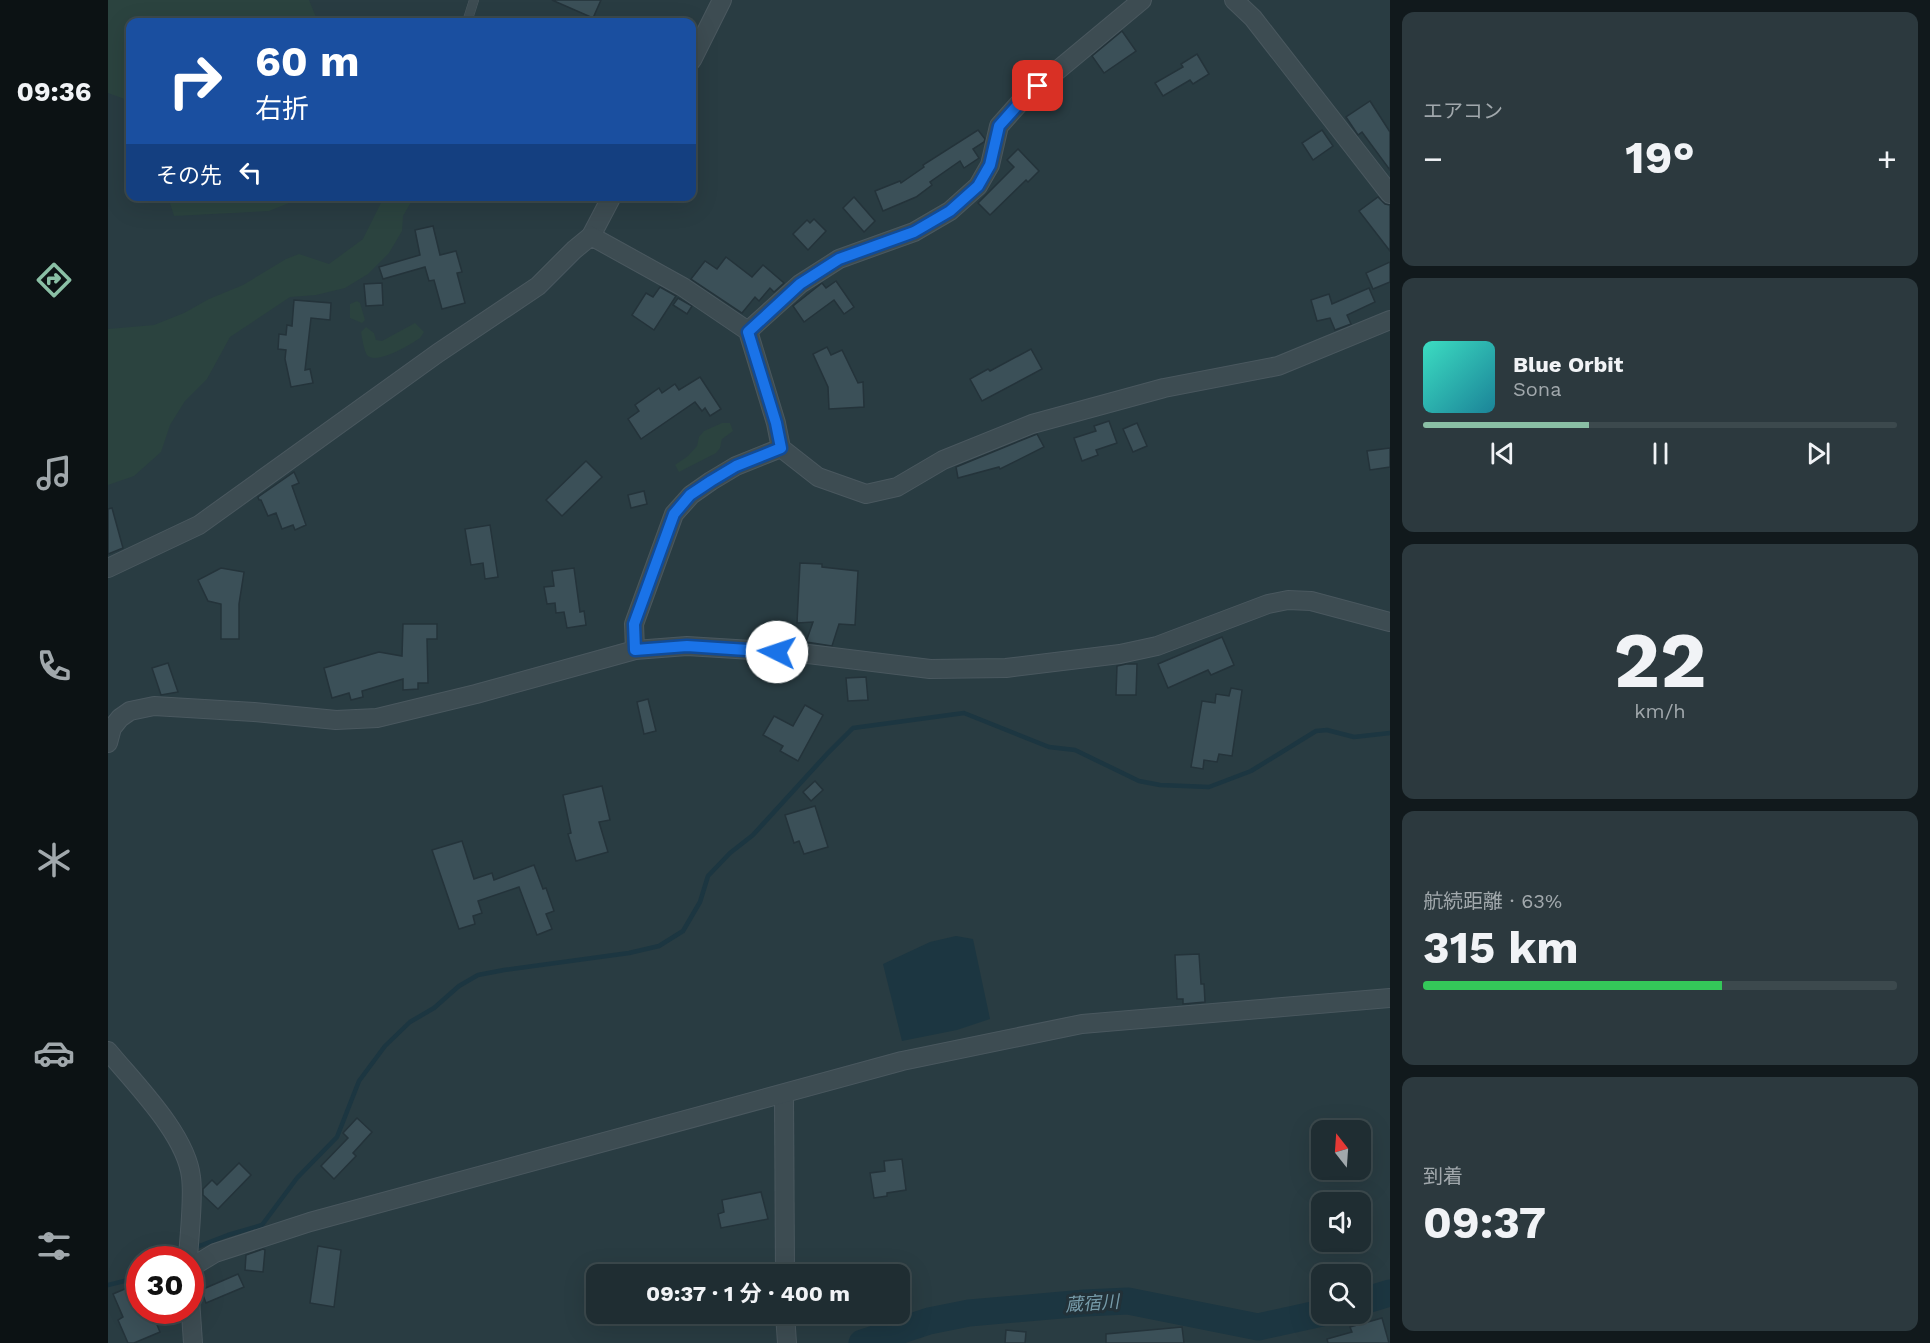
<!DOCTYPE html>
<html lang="ja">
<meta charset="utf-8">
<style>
body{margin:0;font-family:"Work Sans","Noto Sans JP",sans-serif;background:#2c393e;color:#f1f3f6;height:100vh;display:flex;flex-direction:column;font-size:22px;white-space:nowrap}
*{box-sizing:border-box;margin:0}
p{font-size:20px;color:#a1a8ac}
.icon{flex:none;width:33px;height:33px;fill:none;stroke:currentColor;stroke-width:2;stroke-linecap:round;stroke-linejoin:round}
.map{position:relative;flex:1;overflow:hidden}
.drawer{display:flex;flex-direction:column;gap:12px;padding:12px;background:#11191c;width:540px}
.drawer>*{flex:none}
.hud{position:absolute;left:18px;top:18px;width:570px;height:183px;border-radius:12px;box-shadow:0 6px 24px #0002,0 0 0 2px #3c494d;background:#1a4fa0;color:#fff;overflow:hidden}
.needle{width:39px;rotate:343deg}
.controls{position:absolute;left:1203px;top:1120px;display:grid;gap:12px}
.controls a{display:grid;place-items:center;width:60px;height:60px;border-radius:12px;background:#1f2d32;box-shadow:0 6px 24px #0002,0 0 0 2px #3c494d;font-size:30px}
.speed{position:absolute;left:18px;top:1246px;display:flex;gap:12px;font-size:30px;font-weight:700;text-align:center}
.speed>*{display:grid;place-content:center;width:78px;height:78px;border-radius:50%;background:#1f2d32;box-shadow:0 6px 24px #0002,0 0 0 2px #3c494d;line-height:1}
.speed .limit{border:9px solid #d22;background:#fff;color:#111}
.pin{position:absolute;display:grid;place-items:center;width:51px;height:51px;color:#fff;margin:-26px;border-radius:12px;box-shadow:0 3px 9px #0006}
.me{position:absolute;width:66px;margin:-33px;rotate:274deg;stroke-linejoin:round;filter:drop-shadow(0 0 4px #0008)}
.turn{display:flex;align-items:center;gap:21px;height:126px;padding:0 30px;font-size:27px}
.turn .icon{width:78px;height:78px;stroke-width:2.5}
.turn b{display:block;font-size:42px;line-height:51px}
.then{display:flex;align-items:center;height:57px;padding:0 30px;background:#0003;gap:12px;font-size:22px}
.big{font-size:45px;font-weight:700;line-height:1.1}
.drawer .card{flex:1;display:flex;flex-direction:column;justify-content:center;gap:9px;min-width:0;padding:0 21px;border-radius:12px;background:#2c393e}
.drawer .dial{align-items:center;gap:0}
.dial b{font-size:78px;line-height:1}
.song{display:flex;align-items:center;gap:18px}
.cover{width:72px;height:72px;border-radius:9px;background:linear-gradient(135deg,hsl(170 70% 55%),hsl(190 70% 35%))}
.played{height:6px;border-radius:3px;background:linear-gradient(90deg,#8abfa5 35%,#3c494d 35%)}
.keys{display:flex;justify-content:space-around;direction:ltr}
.heat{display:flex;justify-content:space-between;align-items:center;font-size:33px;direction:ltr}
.charge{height:9px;border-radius:4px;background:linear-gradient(90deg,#34c759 63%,#3c494d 0)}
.trip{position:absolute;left:478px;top:1264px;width:324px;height:60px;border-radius:12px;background:#1f2d32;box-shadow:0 6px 24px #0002,0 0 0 2px #3c494d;font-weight:700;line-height:60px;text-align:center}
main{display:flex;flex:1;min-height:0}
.tabs{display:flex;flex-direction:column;width:108px;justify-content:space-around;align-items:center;background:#0c1214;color:#a1a8ac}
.tabs .icon{width:42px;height:42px}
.tabs .on{color:#8abfa5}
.tabs b{font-size:27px;color:#f1f3f6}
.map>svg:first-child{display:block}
</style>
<main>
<nav class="tabs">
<b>09:36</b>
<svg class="icon on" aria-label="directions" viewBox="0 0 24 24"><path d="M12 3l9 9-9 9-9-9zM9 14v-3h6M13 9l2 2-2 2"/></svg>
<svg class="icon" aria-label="music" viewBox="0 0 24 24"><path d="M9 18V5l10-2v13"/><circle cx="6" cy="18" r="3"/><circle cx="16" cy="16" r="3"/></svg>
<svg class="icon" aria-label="phone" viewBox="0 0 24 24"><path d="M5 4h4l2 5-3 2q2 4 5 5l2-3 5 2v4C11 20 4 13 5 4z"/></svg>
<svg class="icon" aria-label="climate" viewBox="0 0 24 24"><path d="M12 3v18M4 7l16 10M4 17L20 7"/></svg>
<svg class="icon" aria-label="car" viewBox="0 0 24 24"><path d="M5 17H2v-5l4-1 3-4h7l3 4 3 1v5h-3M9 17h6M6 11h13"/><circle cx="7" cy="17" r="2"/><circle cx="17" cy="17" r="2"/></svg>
<svg class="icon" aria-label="filters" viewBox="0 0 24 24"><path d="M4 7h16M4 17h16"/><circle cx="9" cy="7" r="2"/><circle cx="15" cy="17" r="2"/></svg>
</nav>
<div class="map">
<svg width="1282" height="1343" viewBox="0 0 1282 1343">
<rect width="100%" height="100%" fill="#293c42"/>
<g fill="#2b433f">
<path d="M 0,0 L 201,0 L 210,22 L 22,22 L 22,101 L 0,93 Z"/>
<path d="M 60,197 L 60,196 L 196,197 L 161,211 L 66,216 Z"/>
<path d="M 276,197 L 306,197 L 295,216 L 294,231 L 281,253 L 260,274 L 237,288 L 208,295 L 182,297 L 122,337 L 99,379 L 77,401 L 62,425 L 53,452 L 26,476 L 0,485 L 0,329 L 46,325 L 76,313 L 101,299 L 135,285 L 178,259 L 191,254 L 221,264 L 255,239 Z"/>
<path d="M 249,301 L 252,303 L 257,320 L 254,323 L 242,318 L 242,304 Z"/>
<path d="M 307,323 L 316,332 L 312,338 C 303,344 268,366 259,355 C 256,351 254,337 253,332 L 258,327 L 266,333 L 268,340 L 274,341 Z"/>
<path d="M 614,423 L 622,423 L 625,431 L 614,439 L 612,448 L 608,453 L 571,472 L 567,465 L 580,456 L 589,446 L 591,437 L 596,431 Z"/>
</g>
<path fill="#1c3641" d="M 848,936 L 865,939 L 882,1019 L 849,1030 L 794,1041 L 775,964 L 822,942 Z"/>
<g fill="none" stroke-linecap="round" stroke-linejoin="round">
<g stroke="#1c3641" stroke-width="4.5">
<path d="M 86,1248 L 120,1235 L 154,1225 L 189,1178 L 229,1137 L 251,1081 L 277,1046 L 302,1022 L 326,1008 L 351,986 L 370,975 L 396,970 L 521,953 L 551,946 L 575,931 L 592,902 L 600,876 L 622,853 L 645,835 L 719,754 L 745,728 L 856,713 L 941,747 L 967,750 L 1031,781 L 1052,785 L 1101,787 L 1143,771 L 1208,731 L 1219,730 L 1246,737 L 1282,733"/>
<path d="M 65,1260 L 76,1254"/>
<path d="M 0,1285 L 32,1277"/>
</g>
<g stroke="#1c3641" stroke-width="27">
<path d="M 1252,1302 L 1282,1293"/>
<path d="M 754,1343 L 821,1321 L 861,1313 L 977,1303 L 1020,1301 L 1150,1327 L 1214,1313"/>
</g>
</g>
<g fill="#3b5058" stroke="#24333a" stroke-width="1.5">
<path d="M 444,0 L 493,0 L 485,18 Z"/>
<path d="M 1014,31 L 1028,51 L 996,73 L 984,56 Z"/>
<path d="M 1089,54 L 1101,74 L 1085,84 L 1082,80 L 1055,96 L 1047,83 L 1075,67 L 1073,64 Z"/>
<path d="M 1262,101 L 1282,132 L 1282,170 L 1254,132 L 1250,135 L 1238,117 Z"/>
<path d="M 870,130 L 877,139 L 876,142 L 865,149 L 871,158 L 856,168 L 852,161 L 822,182 L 824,185 L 808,197 L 775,211 L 767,191 L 792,181 L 793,183 L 816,167 L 815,165 Z"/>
<path d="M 1214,130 L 1225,146 L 1205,160 L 1194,143 Z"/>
<path d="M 910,149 L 931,171 L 920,182 L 918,180 L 882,215 L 870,203 L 906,167 L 899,160 Z"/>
<path d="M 746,197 L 767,221 L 756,232 L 735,208 Z"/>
<path d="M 1270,197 L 1277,204 L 1282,205 L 1282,251 L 1251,211 Z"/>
<path d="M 706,219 L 718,231 L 700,250 L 685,234 L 699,220 L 702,223 Z"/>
<path d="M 325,226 L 332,255 L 348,251 L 354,272 L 349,273 L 357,303 L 334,309 L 326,280 L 321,281 L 317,267 L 275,279 L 271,267 L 312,255 L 307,230 Z"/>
<path d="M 618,257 L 644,277 L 655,265 L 676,283 L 666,292 L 662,288 L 651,301 L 647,297 L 634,313 L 583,279 L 597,261 L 609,269 Z"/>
<path d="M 1282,262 L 1282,282 L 1265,289 L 1258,273 Z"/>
<path d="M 728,281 L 746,307 L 736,314 L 726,300 L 696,322 L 685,306 L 714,283 L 718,288 Z"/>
<path d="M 274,283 L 275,305 L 258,306 L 256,284 Z"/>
<path d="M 552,287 L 568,296 L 546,330 L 524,315 L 538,293 L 545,297 Z"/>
<path d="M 1261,288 L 1267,302 L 1239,315 L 1243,324 L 1227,330 L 1222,318 L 1209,321 L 1203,300 L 1221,294 L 1224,304 Z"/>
<path d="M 570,298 L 584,306 L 579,314 L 565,305 Z"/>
<path d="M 186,300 L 223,303 L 222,320 L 203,318 L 197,370 L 202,369 L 205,383 L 183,387 L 177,359 L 178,350 L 170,349 L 171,334 L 178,335 L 179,325 L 184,326 Z"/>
<path d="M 719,347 L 723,355 L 734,350 L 750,383 L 755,382 L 756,407 L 721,409 L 720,387 L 705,354 Z"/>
<path d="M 923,349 L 934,369 L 874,401 L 862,379 L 880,369 L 882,371 Z"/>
<path d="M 592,377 L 613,409 L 602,416 L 597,408 L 594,411 L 587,402 L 533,439 L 520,419 L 531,411 L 527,405 L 551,388 L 554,393 L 567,384 L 571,390 Z"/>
<path d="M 1001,421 L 1009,443 L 988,450 L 990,455 L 974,461 L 966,438 L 988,431 L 986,426 Z"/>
<path d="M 1029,423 L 1039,446 L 1025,452 L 1015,429 Z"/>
<path d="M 929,434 L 936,447 L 892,469 L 891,467 L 850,478 L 848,467 Z"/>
<path d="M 1282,448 L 1282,467 L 1262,470 L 1259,451 Z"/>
<path d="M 478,461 L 494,477 L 454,516 L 438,500 Z"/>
<path d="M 186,472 L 191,483 L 184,486 L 198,525 L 187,530 L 185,525 L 174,529 L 168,513 L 160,516 L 153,500 L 151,500 L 150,497 Z"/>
<path d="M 536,491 L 539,504 L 523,508 L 520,495 Z"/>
<path d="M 4,508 L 15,548 L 0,554 L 0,509 Z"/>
<path d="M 382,525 L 390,577 L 377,579 L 375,563 L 363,565 L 357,529 Z"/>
<path d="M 692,563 L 714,564 L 714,567 L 750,571 L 747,625 L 731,624 L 724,646 L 698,642 L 705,622 L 689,623 Z"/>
<path d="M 113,568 L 136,572 L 131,604 L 131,639 L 113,639 L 113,604 L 100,601 L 90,580 Z"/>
<path d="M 466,568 L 472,612 L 476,611 L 478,625 L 459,628 L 456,612 L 448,613 L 447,603 L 439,604 L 436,587 L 446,586 L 444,571 Z"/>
<path d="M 295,624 L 329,624 L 329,639 L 319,639 L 320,683 L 310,683 L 310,689 L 295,690 L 295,679 L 254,691 L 255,697 L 243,700 L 241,693 L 224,698 L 216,668 L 271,652 L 294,656 Z"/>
<path d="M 1114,637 L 1126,665 L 1103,675 L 1100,670 L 1060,688 L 1050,664 Z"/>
<path d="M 60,663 L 70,692 L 53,695 L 44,668 Z"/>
<path d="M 1018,664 L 1029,664 L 1028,695 L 1008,695 L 1009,666 Z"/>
<path d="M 758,677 L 760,700 L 740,701 L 738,678 Z"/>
<path d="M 1123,688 L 1134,690 L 1124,756 L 1111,754 L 1109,762 L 1096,760 L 1095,769 L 1083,767 L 1094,701 L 1107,703 L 1108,694 L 1121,696 Z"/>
<path d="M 540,699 L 548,731 L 536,734 L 529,702 Z"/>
<path d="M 697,705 L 715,715 L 690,761 L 672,751 L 675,746 L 655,735 L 666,716 L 685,726 Z"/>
<path d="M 707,781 L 715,790 L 703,801 L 695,792 Z"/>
<path d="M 494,786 L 502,820 L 491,822 L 500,852 L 468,861 L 460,834 L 463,833 L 455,795 Z"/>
<path d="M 707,806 L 720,847 L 696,854 L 691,841 L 686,843 L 677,815 Z"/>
<path d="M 354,841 L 366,879 L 384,873 L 386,880 L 426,865 L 435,889 L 438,888 L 446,911 L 438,914 L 444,929 L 429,935 L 411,887 L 370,901 L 374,913 L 365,916 L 367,924 L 351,929 L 324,850 Z"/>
<path d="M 1091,954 L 1093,984 L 1096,984 L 1097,1002 L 1075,1004 L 1075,999 L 1069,999 L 1067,955 Z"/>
<path d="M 249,1118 L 264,1132 L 245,1153 L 248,1156 L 226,1179 L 213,1166 L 240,1138 L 235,1133 Z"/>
<path d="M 794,1159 L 798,1190 L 779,1193 L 779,1196 L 766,1198 L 762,1173 L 777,1171 L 776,1161 Z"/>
<path d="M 131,1163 L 143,1175 L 110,1209 L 95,1195 L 95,1189 L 104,1180 L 109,1185 Z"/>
<path d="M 653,1192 L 660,1219 L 613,1228 L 610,1214 L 616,1212 L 614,1200 Z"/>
<path d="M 210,1246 L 233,1250 L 226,1307 L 202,1303 Z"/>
<path d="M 155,1249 L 157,1250 L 155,1272 L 137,1270 L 138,1255 Z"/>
<path d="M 130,1274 L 136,1287 L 98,1303 L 93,1290 Z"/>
<path d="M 19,1288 L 29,1312 L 68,1311 L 47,1320 L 52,1332 L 26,1343 L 20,1343 L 10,1320 L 15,1317 L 5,1294 Z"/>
<path d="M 1274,1318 L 1281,1343 L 1220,1343 L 1219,1339 L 1244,1332 L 1242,1327 Z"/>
<path d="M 1074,1327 L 1076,1343 L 998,1343 L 998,1334 Z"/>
<path d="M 898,1330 L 918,1332 L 917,1343 L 897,1343 Z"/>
</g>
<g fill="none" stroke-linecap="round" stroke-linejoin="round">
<defs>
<path id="lane" d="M 359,22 L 366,0"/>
<g id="street">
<path d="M 1126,0 L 1145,18 L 1282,194"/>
<path d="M 584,60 L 614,0"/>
<path d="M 483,236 L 504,196"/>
<path d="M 640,331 L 692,284 L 731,259 L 806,232 L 842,211 L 870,186 L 882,165 L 891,126 L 915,99 L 1034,0"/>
<path d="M 0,568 L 91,525 L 330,353 L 430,286 L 466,250 L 483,236 L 575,287 L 640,331 L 668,423 L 673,448 L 710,477 L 758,494 L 789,487 L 835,460 L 924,424 L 1056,388 L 1170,366 L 1282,320"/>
<path d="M 527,650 L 526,624 L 566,514 L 583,495 L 603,481 L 628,466 L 673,448"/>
<path d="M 0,743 L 4,728 L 12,718 L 22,711 L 46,706 L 146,712 L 228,720 L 269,718 L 368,694 L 527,650 L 579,646 L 692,653 L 822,669 L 898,668 L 1012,654 L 1049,646 L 1160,604 L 1180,600 L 1203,601 L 1282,622"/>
<path d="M 0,1051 C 27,1084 78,1134 83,1177 C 86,1200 81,1235 80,1260"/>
<path d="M 676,1094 L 677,1275"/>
<path d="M 82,1268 L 107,1253 L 202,1222 L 794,1061 L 974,1024 L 1282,998"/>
<path d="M 82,1299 L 85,1343"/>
<path d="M 677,1314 L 679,1343"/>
</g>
</defs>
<use href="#lane" stroke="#4a585f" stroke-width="10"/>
<use href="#street" stroke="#4a585f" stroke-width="20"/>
<use href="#lane" stroke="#3d4c52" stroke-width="9"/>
<use href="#street" stroke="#3d4c52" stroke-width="18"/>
</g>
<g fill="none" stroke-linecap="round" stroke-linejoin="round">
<defs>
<path id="route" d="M 669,652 L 579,646 L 527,650 L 526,624 L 566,514 L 582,495 L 603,481 L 628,466 L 673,448 L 668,423 L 640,332 L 692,284 L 731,259 L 806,232 L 842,211 L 870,186 L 882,165 L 891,126 L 915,99 L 930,86"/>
</defs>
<use href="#route" stroke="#114b97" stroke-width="15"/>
<use href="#route" stroke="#1a73e8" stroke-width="10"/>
</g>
<g text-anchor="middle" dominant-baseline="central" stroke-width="6" stroke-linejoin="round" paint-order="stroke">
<g font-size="18" font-style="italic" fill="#769ba9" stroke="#223138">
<text transform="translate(984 1303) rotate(-4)">蔵宿川</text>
</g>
</g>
</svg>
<div class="controls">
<a><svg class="needle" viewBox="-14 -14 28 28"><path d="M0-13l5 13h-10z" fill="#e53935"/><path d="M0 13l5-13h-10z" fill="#a1a8ac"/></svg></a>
<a><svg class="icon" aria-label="sound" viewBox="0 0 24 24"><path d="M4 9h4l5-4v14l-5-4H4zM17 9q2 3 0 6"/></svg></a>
<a><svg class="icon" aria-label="search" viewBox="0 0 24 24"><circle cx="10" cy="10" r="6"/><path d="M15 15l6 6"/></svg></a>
</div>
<div class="speed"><div class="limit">30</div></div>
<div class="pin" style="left:930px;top:86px;background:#d93025"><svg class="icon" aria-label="arrive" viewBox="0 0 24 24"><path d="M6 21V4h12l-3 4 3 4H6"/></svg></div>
<svg class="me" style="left:669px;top:652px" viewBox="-20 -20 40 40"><circle r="19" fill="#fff"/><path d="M0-13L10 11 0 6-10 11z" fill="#1a73e8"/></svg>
<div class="trip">09:37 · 1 分 · 400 m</div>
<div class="hud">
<div class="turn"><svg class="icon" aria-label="right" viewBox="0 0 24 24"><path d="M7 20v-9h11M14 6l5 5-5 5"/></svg><div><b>60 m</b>右折</div></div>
<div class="then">その先<svg class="icon" aria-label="left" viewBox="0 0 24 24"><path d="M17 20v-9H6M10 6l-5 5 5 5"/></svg></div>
</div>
</div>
<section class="drawer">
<div class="card"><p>エアコン</p>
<div class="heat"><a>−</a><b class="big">19°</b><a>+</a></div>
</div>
<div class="card">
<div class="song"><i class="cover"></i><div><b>Blue Orbit</b><p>Sona</p></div></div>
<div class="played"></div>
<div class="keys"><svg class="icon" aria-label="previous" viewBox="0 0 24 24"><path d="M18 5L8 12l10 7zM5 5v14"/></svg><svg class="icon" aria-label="pause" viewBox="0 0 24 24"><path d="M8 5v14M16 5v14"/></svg><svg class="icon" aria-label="next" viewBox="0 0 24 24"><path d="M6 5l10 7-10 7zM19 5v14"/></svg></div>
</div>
<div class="card dial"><b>22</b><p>km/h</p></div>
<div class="card"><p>航続距離 · 63%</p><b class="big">315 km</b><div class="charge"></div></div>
<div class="card"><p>到着</p><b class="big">09:37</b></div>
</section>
</main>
